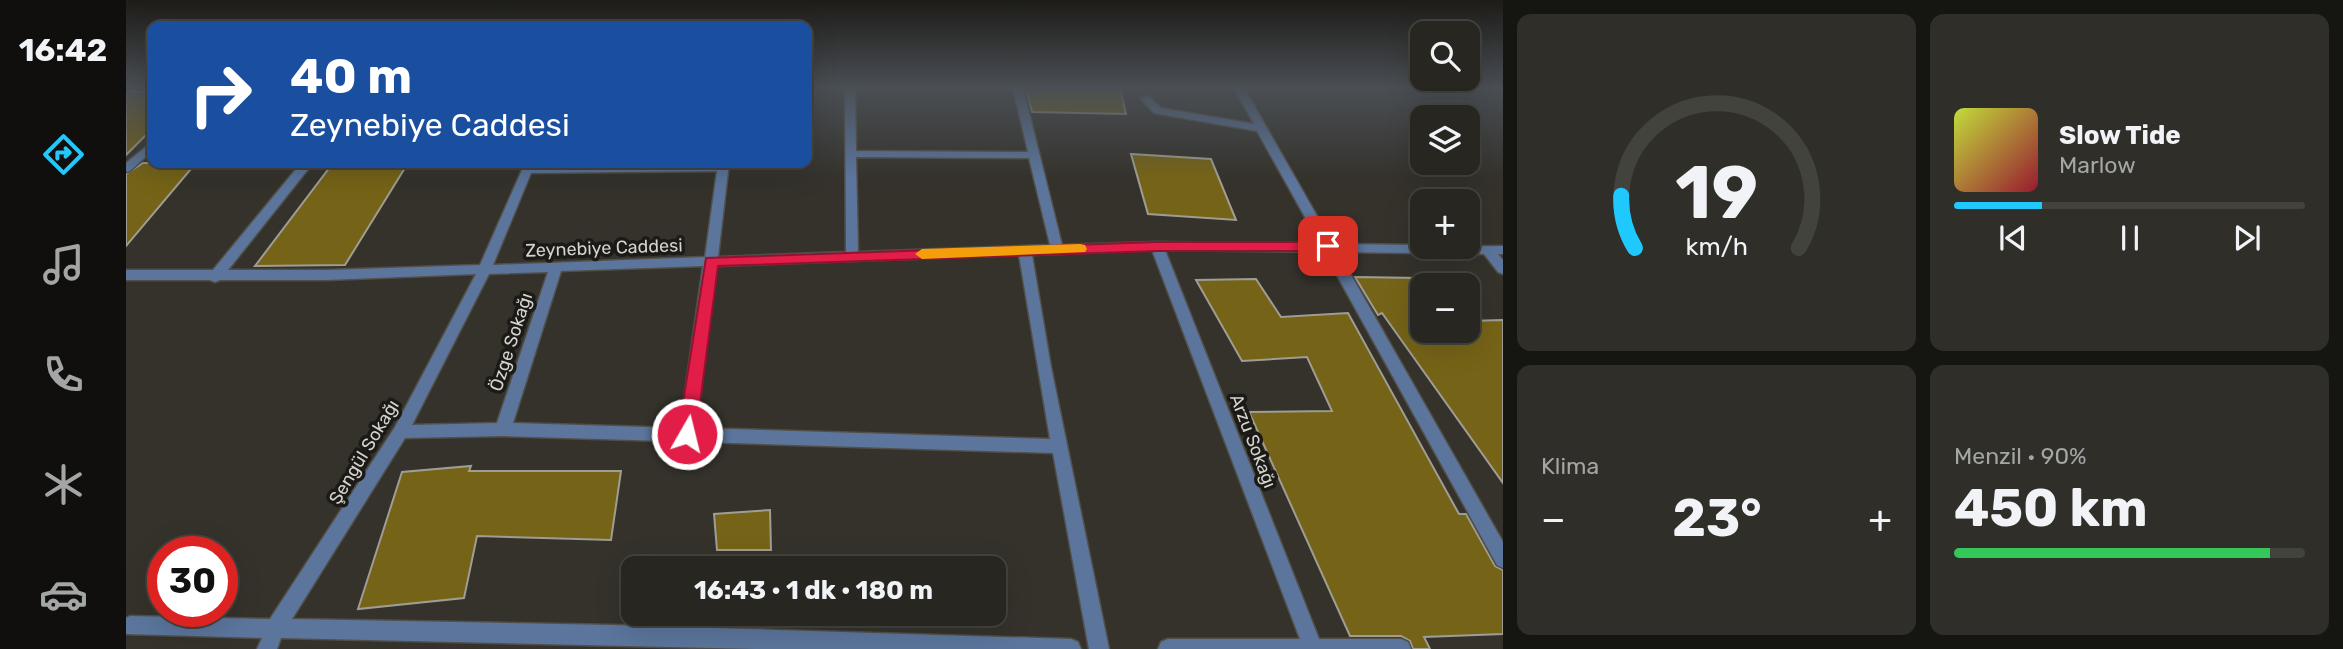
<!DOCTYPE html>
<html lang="tr">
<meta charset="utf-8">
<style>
body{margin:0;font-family:Rubik,sans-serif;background:#2f2e29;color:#f1f3f6;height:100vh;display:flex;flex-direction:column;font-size:26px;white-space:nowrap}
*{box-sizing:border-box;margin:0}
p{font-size:23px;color:#a4a5a5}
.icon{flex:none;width:38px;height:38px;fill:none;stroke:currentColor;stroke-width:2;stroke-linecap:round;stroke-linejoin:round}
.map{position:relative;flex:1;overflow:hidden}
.panel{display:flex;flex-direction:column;gap:14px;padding:14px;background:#151512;width:840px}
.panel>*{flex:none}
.top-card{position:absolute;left:21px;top:21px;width:665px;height:147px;border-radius:14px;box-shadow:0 7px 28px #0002,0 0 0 2px #43433e;background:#1a4fa0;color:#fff;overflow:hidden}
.controls{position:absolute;left:1284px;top:21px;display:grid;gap:14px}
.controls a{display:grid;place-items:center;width:70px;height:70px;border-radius:14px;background:#272620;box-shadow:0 7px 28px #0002,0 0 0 2px #43433e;font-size:35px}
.speed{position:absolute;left:21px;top:536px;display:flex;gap:14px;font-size:35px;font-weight:700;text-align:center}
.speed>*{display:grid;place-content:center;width:91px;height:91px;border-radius:50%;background:#272620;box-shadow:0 7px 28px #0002,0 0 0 2px #43433e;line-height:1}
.speed .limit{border:10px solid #d22;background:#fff;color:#111}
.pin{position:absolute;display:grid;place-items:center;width:60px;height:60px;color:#fff;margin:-30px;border-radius:14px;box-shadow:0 4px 10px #0006}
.me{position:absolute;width:77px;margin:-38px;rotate:8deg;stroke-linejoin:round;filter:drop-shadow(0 0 5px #0008)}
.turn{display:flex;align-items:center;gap:24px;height:147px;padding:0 28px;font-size:32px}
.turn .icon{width:91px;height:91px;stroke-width:2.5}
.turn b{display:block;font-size:49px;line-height:60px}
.big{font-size:52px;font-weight:700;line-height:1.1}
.panel .tile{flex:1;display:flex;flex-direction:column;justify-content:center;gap:10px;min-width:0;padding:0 24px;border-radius:14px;background:#2f2e29}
.panel .dial{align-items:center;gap:0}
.dial svg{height:182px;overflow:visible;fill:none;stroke:#43433e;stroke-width:7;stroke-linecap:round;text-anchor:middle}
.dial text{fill:#f1f3f6;stroke:none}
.song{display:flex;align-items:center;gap:21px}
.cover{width:84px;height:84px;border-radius:10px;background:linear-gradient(135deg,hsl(70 70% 55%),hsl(350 70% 35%))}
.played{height:7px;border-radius:4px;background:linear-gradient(90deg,#1fc9fd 25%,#43433e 25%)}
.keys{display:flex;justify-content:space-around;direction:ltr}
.heat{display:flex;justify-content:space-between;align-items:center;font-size:38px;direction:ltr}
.charge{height:10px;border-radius:5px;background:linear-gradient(90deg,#34c759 90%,#43433e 0)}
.panel .tiles{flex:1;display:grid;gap:14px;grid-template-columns:repeat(2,1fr)}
.trip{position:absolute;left:495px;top:556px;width:385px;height:70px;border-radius:14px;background:#272620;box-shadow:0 7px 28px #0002,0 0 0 2px #43433e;font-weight:700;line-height:70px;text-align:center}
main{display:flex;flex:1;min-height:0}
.tabs{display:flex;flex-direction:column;width:126px;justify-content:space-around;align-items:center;background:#100f0d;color:#a4a5a5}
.tabs .icon{width:49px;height:49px}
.tabs .selected{color:#1fc9fd}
.tabs b{font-size:32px;color:#f1f3f6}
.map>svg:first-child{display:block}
</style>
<main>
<nav class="tabs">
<b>16:42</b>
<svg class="icon selected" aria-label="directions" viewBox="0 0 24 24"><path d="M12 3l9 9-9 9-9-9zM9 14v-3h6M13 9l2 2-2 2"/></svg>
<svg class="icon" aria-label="music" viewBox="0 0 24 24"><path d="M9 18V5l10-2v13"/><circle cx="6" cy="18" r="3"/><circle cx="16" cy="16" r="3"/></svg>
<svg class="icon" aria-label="phone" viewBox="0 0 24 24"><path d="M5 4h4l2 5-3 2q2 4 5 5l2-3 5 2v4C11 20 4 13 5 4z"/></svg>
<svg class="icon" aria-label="climate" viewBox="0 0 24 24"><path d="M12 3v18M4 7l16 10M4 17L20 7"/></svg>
<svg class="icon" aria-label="car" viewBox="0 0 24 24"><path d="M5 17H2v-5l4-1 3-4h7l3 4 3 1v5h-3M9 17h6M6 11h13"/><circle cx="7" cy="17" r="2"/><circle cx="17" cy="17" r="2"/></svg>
</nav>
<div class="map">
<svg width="1377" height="649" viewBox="0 0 1377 649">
<rect width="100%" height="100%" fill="#34322b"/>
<g fill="#756317" stroke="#9f9d94" stroke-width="2">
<path d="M 900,88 L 994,88 L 1000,114 L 906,112 Z"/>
<path d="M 0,91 L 26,92 L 26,129 L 0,155 Z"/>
<path d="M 1005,154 L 1085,159 L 1110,220 L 1022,214 Z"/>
<path d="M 17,163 L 70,163 L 0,246 L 0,174 Z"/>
<path d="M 207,163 L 282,163 L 219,265 L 129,266 Z"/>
<path d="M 1229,277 L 1294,278 L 1299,285 L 1297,285 L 1297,331 L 1342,331 L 1342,321 L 1377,320 L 1377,483 L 1256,313 L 1252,315 Z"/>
<path d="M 1130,279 L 1155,317 L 1222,313 L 1333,514 L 1340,514 L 1369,566 L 1377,570 L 1377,634 L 1298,637 L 1304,649 L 1287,649 L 1284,641 L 1275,636 L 1224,636 L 1123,412 L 1206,411 L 1181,357 L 1116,361 L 1070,280 Z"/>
<path d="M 345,466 L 343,471 L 495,471 L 485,540 L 351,536 L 338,598 L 232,609 L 276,472 Z"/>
<path d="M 644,510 L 645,550 L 591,550 L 588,514 Z"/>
</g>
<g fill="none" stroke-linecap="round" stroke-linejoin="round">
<defs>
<g id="street">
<path d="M 719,88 L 729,88 L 730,151 L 902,152 L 887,88 L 897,88 L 936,245 L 1031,242 L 1194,244 L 1131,131 L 1028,113 L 1014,98 L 1023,96 L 1035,108 L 1128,124 L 1108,88 L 1118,88 L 1207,244 L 1297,245 L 1297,247 L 1377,246 L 1377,254 L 1372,254 L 1377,260 L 1377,274 L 1372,272 L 1358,254 L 1212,252 L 1377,542 L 1377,568 L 1371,565 L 1198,252 L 1039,250 L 1193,639 L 1275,639 L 1282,642 L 1285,649 L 1032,649 L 1035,642 L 1042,639 L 1174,639 L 1026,250 L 906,255 L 925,367 L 983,649 L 963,649 L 927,453 L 377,436 L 279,438 L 166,619 L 487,625 L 945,639 L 952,642 L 955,649 L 629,649 L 155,638 L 151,649 L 131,649 L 136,638 L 0,634 L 0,618 L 4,616 L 144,619 L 269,427 L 350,274 L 201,280 L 94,280 L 89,282 L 84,280 L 0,280 L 0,270 L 87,270 L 175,163 L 187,163 L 102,270 L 201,270 L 354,265 L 399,163 L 409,163 L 408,166 L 603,163 L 592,257 L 720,252 ZM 730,157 L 903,158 L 924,245 L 732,252 ZM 591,171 L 579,257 L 367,265 L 405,173 ZM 893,255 L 924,439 L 570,428 L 590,266 ZM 577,266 L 554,428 L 387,423 L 435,271 ZM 422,272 L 371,423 L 286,425 L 363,274 Z"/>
<path d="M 26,142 L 26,151 L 4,171 L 0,172 L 0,163 Z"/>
</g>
</defs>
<use href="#street" stroke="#514f48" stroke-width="3"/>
<use href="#street" fill="#5b759c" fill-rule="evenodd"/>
</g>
<linearGradient id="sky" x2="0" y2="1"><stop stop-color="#1d1c18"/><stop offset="0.49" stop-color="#4a4f55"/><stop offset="1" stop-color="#4a4f55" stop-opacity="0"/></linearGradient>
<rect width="1377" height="179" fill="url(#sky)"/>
<path fill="#e11d48" stroke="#92132f" stroke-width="2" d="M 1031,242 L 1202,242 L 1209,246 L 1202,251 L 1031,251 L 592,266 L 570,434 L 568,440 L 561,442 L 555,440 L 552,434 L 580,258 Z"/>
<path fill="#f59e0b" d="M 954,244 L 959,245 L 961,249 L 959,252 L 796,259 L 789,254 L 796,249 Z"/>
<g text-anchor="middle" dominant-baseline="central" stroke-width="7" stroke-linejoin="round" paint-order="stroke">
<g font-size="18" fill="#d4d3ce" stroke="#1b1a17">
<text transform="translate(478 248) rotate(-2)">Zeynebiye Caddesi</text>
<text transform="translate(385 342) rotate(-72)">Özge Sokağı</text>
<text transform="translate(1127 441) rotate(69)">Arzu Sokağı</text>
<text transform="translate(238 452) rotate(-59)">Şengül Sokağı</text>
</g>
</g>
</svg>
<div class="controls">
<a><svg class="icon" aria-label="search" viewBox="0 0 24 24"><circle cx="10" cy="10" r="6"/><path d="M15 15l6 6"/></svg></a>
<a><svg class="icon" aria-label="layers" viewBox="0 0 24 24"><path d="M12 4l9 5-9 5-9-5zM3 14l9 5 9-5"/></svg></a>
<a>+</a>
<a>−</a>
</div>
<div class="speed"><div class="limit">30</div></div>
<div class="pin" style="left:1202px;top:246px;background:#d93025"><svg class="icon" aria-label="arrive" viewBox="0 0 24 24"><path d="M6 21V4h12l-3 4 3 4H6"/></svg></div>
<svg class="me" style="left:561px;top:434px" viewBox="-20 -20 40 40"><circle r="17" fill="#e11d48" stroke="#fff" stroke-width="3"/><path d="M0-11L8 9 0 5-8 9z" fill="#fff"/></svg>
<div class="trip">16:43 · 1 dk · 180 m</div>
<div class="top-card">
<div class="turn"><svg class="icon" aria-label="right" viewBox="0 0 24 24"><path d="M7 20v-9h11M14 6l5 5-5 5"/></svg><div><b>40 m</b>Zeynebiye Caddesi</div></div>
</div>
</div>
<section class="panel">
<div class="tiles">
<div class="tile dial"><svg viewBox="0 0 100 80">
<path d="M14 69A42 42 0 1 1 86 69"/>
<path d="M14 69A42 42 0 0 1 8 46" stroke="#1fc9fd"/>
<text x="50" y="56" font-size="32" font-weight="700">19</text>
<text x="50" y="72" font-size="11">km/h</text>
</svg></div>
<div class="tile">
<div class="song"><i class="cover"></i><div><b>Slow Tide</b><p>Marlow</p></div></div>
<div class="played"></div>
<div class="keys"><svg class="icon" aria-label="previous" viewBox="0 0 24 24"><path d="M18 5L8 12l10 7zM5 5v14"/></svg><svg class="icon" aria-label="pause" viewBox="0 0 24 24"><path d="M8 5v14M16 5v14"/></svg><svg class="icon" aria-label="next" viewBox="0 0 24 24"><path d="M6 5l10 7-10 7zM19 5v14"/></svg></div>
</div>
<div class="tile"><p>Klima</p>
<div class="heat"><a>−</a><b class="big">23°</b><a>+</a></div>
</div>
<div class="tile"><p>Menzil · 90%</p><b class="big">450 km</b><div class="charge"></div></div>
</div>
</section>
</main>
